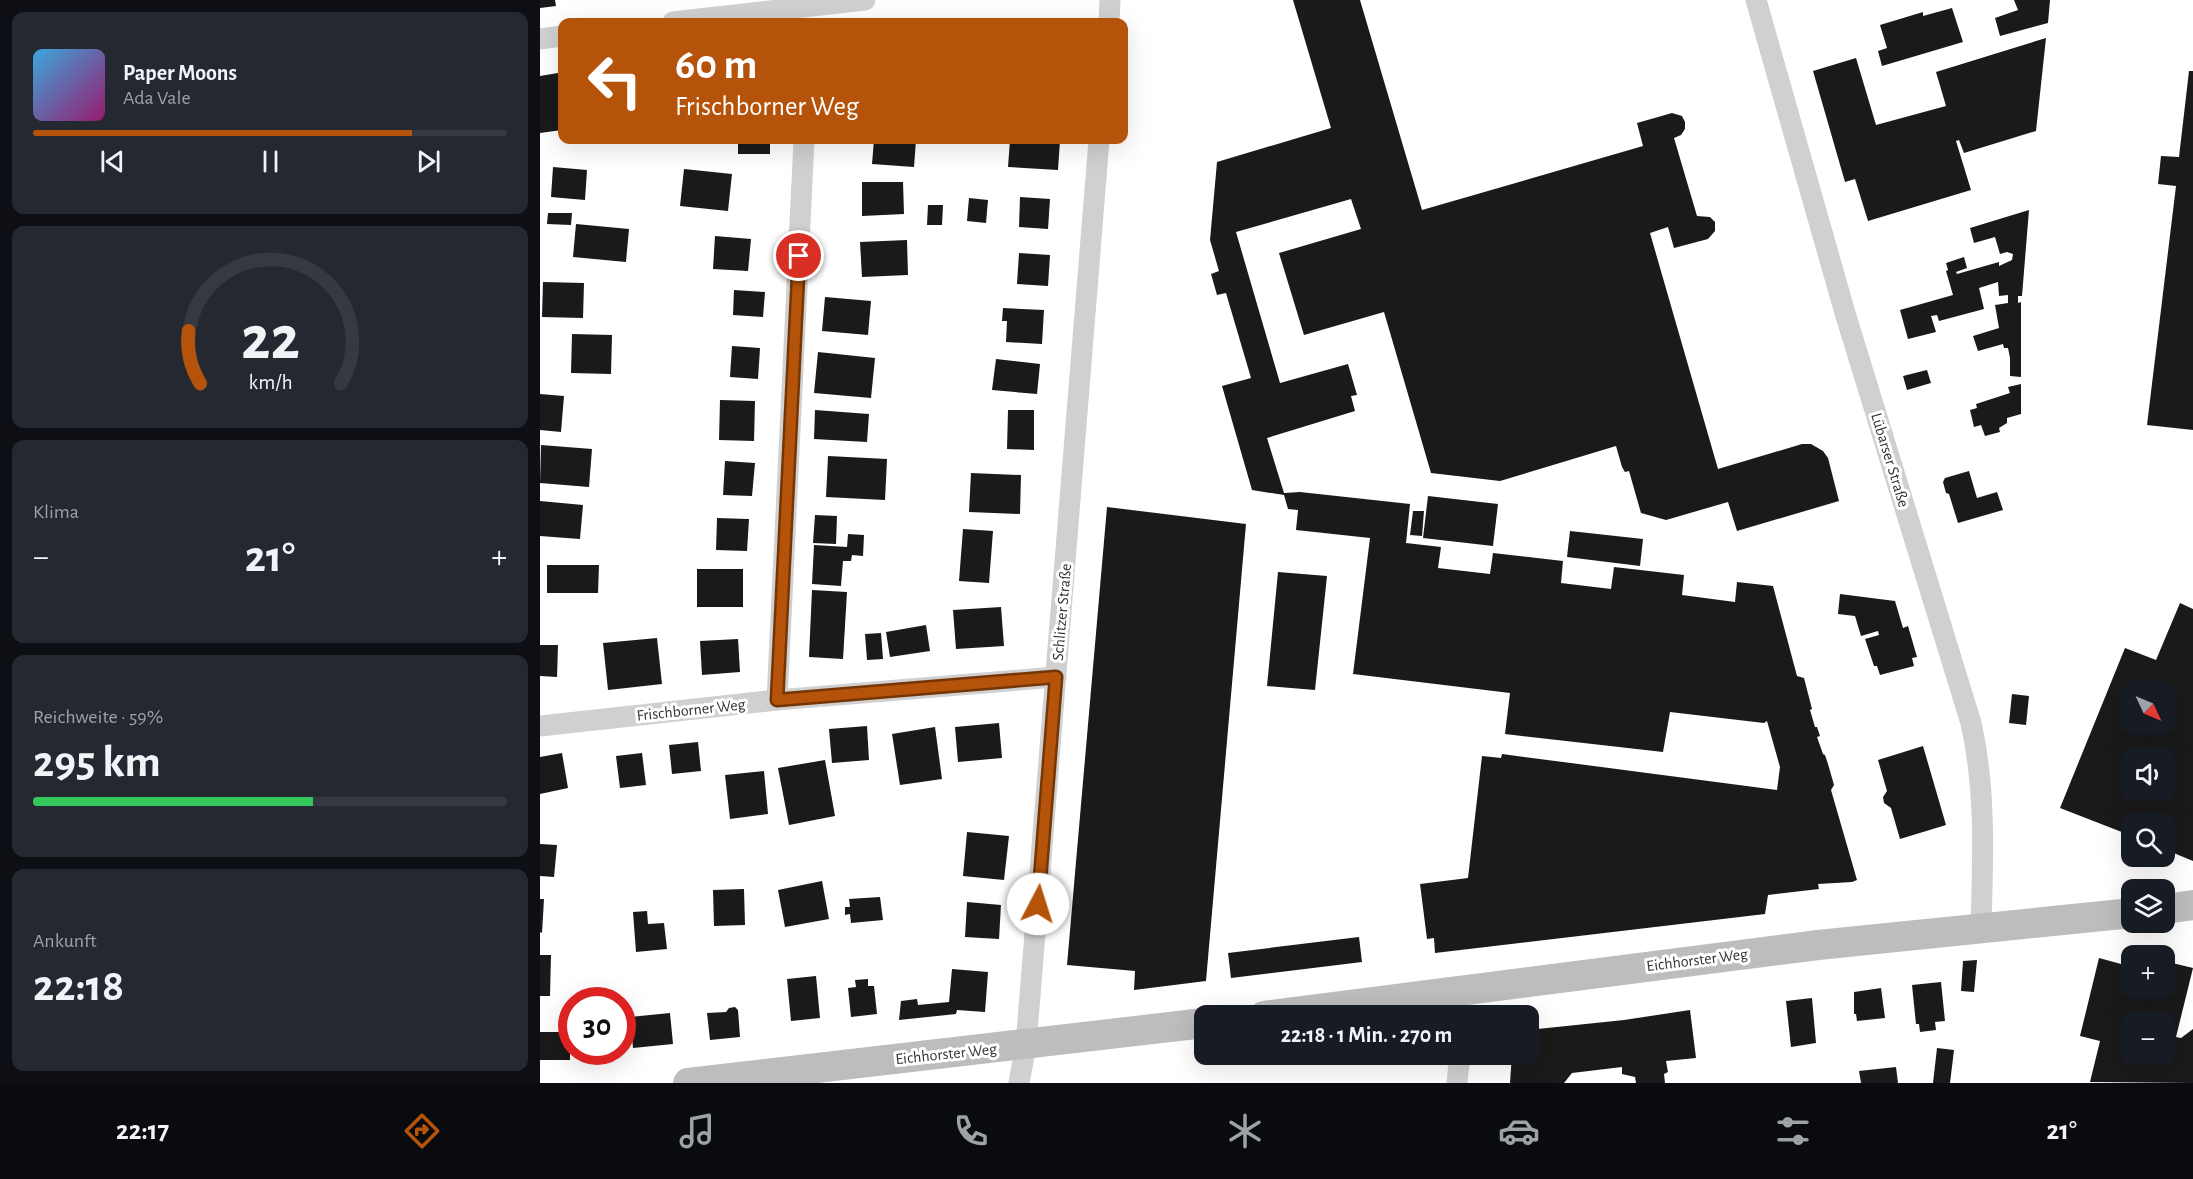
<!DOCTYPE html>
<html lang="de">
<meta charset="utf-8">
<style>
body{margin:0;font-family:"Alegreya Sans",sans-serif;background:#242831;color:#f1f3f6;height:100vh;display:flex;flex-direction:column;font-size:22px;white-space:nowrap}
*{box-sizing:border-box;margin:0}
p{font-size:20px;color:#9ea1a6}
.icon{flex:none;width:33px;height:33px;fill:none;stroke:currentColor;stroke-width:2;stroke-linecap:round;stroke-linejoin:round}
.map{position:relative;flex:1;overflow:hidden}
.side{display:flex;flex-direction:column;gap:12px;padding:12px;background:#0d0f14;width:540px}
.side>*{flex:none}
.top-card{position:absolute;left:18px;top:18px;width:570px;height:126px;border-radius:12px;box-shadow:0 6px 24px #0002;background:#b45309;color:#fff;overflow:hidden}
.needle{width:39px;rotate:134deg}
.tools{position:absolute;left:1581px;top:681px;display:grid;gap:12px}
.tools a{display:grid;place-items:center;width:54px;height:54px;border-radius:12px;background:#171b24;box-shadow:0 6px 24px #0002;font-size:30px}
.speed{position:absolute;left:18px;top:987px;display:flex;gap:12px;font-size:30px;font-weight:700;text-align:center}
.speed>*{display:grid;place-content:center;width:78px;height:78px;border-radius:50%;background:#171b24;box-shadow:0 6px 24px #0002;line-height:1}
.speed .limit{border:9px solid #d22;background:#fff;color:#111}
.pin{position:absolute;display:grid;place-items:center;width:51px;height:51px;color:#fff;margin:-26px;border:3px solid #fff;border-radius:50%;box-shadow:0 2px 6px #0007}
.me{position:absolute;width:66px;margin:-33px;rotate:5deg;stroke-linejoin:round;filter:drop-shadow(0 0 4px #0008)}
.turn{display:flex;align-items:center;gap:21px;height:126px;padding:0 18px;font-size:27px}
.turn .icon{width:78px;height:78px;stroke-width:2.5}
.turn b{display:block;font-size:42px;line-height:51px}
.big{font-size:45px;font-weight:700;line-height:1.1}
.side .card{flex:1;display:flex;flex-direction:column;justify-content:center;gap:9px;min-width:0;padding:0 21px;border-radius:12px;background:#242831}
.side .dial{align-items:center;gap:0}
.dial svg{height:156px;overflow:visible;fill:none;stroke:#363941;stroke-width:7;stroke-linecap:round;text-anchor:middle}
.dial text{fill:#f1f3f6;stroke:none}
.song{display:flex;align-items:center;gap:18px}
.cover{width:72px;height:72px;border-radius:9px;background:linear-gradient(135deg,hsl(200 70% 55%),hsl(320 70% 35%))}
.played{height:6px;border-radius:3px;background:linear-gradient(90deg,#b45309 80%,#363941 80%)}
.keys{display:flex;justify-content:space-around;direction:ltr}
.heat{display:flex;justify-content:space-between;align-items:center;font-size:33px;direction:ltr}
.charge{height:9px;border-radius:4px;background:linear-gradient(90deg,#34c759 59%,#363941 0)}
.trip{position:absolute;left:654px;top:1005px;width:345px;height:60px;border-radius:12px;background:#171b24;box-shadow:0 6px 24px #0002;font-weight:700;line-height:60px;text-align:center}
.menu{display:flex;height:96px;justify-content:space-around;align-items:center;background:#090b0e;color:#9ea1a6}
.menu .icon{width:42px;height:42px}
.menu .on{color:#b45309}
.menu b{font-size:27px;color:#f1f3f6}
main{display:flex;flex:1;min-height:0}
.map>svg:first-child{display:block}
</style>
<main>
<section class="side">
<div class="card">
<div class="song"><i class="cover"></i><div><b>Paper Moons</b><p>Ada Vale</p></div></div>
<div class="played"></div>
<div class="keys"><svg class="icon" aria-label="previous" viewBox="0 0 24 24"><path d="M18 5L8 12l10 7zM5 5v14"/></svg><svg class="icon" aria-label="pause" viewBox="0 0 24 24"><path d="M8 5v14M16 5v14"/></svg><svg class="icon" aria-label="next" viewBox="0 0 24 24"><path d="M6 5l10 7-10 7zM19 5v14"/></svg></div>
</div>
<div class="card dial"><svg viewBox="0 0 100 80">
<path d="M14 69A42 42 0 1 1 86 69"/>
<path d="M14 69A42 42 0 0 1 8 42" stroke="#b45309"/>
<text x="50" y="56" font-size="32" font-weight="700">22</text>
<text x="50" y="72" font-size="11">km/h</text>
</svg></div>
<div class="card"><p>Klima</p>
<div class="heat"><a>−</a><b class="big">21°</b><a>+</a></div>
</div>
<div class="card"><p>Reichweite · 59%</p><b class="big">295 km</b><div class="charge"></div></div>
<div class="card"><p>Ankunft</p><b class="big">22:18</b></div>
</section>
<div class="map">
<svg width="1653" height="1083" viewBox="0 0 1653 1083">
<rect width="100%" height="100%" fill="#fff"/>
<g fill="#1a1a1a" fill-rule="evenodd">
<path d="M 0,0 L 15,0 L 16,6 L 0,8 Z"/>
<path d="M 753,0 L 820,0 L 882,210 L 1103,146 L 1097,123 L 1132,113 L 1142,116 L 1145,122 L 1145,129 L 1141,135 L 1134,138 L 1157,216 L 1170,217 L 1175,222 L 1175,231 L 1168,239 L 1134,248 L 1128,227 L 1110,233 L 1178,469 L 1262,444 L 1271,444 L 1283,451 L 1288,458 L 1299,501 L 1197,531 L 1188,502 L 1126,520 L 1101,513 L 1089,471 L 1085,472 L 1082,467 L 1076,446 L 960,481 L 891,473 L 844,312 L 764,335 L 739,253 L 821,229 L 811,199 L 696,232 L 740,383 L 808,364 L 817,395 L 811,396 L 815,411 L 727,438 L 744,493 L 760,492 L 870,504 L 866,543 L 901,547 L 898,568 L 950,574 L 953,553 L 1023,561 L 1021,583 L 1071,589 L 1074,567 L 1144,575 L 1142,595 L 1195,602 L 1197,582 L 1233,586 L 1257,676 L 1264,678 L 1272,709 L 1270,710 L 1275,727 L 1277,727 L 1280,736 L 1277,737 L 1283,754 L 1285,755 L 1288,764 L 1294,785 L 1291,790 L 1317,880 L 1312,882 L 1278,884 L 1279,889 L 1228,895 L 1225,914 L 895,953 L 894,938 L 887,939 L 880,884 L 928,878 L 942,756 L 961,758 L 962,754 L 1237,790 L 1240,767 L 1227,721 L 1224,723 L 1130,712 L 1123,752 L 965,734 L 970,693 L 813,674 L 830,538 L 756,530 L 758,510 L 748,509 L 744,495 L 712,490 L 682,386 L 711,378 L 686,293 L 677,295 L 671,274 L 679,271 L 670,240 L 677,162 L 791,128 Z"/>
<path d="M 1474,0 L 1510,0 L 1508,23 L 1460,36 L 1455,18 L 1478,10 Z"/>
<path d="M 1412,8 L 1423,42 L 1342,66 L 1338,51 L 1347,48 L 1340,25 L 1383,12 L 1383,16 Z"/>
<path d="M 1506,38 L 1496,131 L 1424,153 L 1419,140 L 1416,141 L 1431,190 L 1328,221 L 1315,179 L 1305,182 L 1273,71 L 1316,58 L 1336,125 L 1406,106 L 1396,72 Z"/>
<path d="M 1649,71 L 1653,71 L 1653,430 L 1607,425 L 1636,186 L 1618,184 L 1621,156 L 1639,157 Z"/>
<path d="M 18,73 L 22,106 L 22,130 L 0,133 L 0,76 Z"/>
<rect x="198" y="140" width="32" height="14"/>
<path d="M 334,140 L 376,140 L 374,167 L 332,164 Z"/>
<path d="M 470,140 L 520,140 L 518,170 L 468,167 Z"/>
<path d="M 13,167 L 47,170 L 45,200 L 11,197 Z"/>
<path d="M 144,169 L 192,174 L 188,211 L 140,206 Z"/>
<path d="M 322,182 L 363,182 L 364,214 L 322,216 Z"/>
<path d="M 480,197 L 510,199 L 508,229 L 479,227 Z"/>
<path d="M 429,198 L 448,200 L 446,223 L 427,221 Z"/>
<path d="M 388,205 L 403,205 L 402,225 L 387,225 Z"/>
<path d="M 1489,210 L 1482,296 L 1478,296 L 1478,303 L 1481,302 L 1481,377 L 1470,376 L 1470,358 L 1468,348 L 1464,348 L 1463,344 L 1438,351 L 1433,336 L 1459,328 L 1455,305 L 1468,303 L 1468,295 L 1459,296 L 1458,282 L 1439,288 L 1444,309 L 1399,321 L 1397,315 L 1391,316 L 1396,332 L 1368,339 L 1360,310 L 1413,295 L 1406,271 L 1408,270 L 1406,263 L 1424,257 L 1427,268 L 1416,272 L 1417,274 L 1459,262 L 1459,266 L 1472,260 L 1473,254 L 1467,252 L 1460,254 L 1455,237 L 1434,243 L 1430,228 Z"/>
<path d="M 8,213 L 32,213 L 31,225 L 7,224 Z"/>
<path d="M 36,224 L 89,229 L 86,262 L 33,257 Z"/>
<path d="M 175,236 L 211,239 L 208,271 L 173,269 Z"/>
<path d="M 367,240 L 368,275 L 322,277 L 320,242 Z"/>
<path d="M 479,253 L 510,255 L 508,286 L 477,284 Z"/>
<path d="M 3,282 L 44,283 L 43,318 L 2,317 Z"/>
<path d="M 194,290 L 225,292 L 223,317 L 193,315 Z"/>
<path d="M 285,297 L 331,301 L 328,335 L 282,331 Z"/>
<path d="M 463,308 L 504,310 L 502,344 L 466,342 L 467,321 L 462,321 Z"/>
<path d="M 32,334 L 72,335 L 71,374 L 31,373 Z"/>
<path d="M 192,346 L 220,348 L 218,379 L 190,377 Z"/>
<path d="M 278,352 L 335,358 L 331,398 L 274,393 Z"/>
<path d="M 456,359 L 500,364 L 497,394 L 452,390 Z"/>
<path d="M 1387,370 L 1391,383 L 1367,390 L 1363,376 Z"/>
<path d="M 1481,384 L 1481,414 L 1467,418 L 1467,423 L 1459,428 L 1460,432 L 1445,436 L 1441,425 L 1434,427 L 1430,410 L 1437,408 L 1436,404 L 1470,393 L 1468,387 Z"/>
<path d="M 0,394 L 24,396 L 21,432 L 0,430 Z"/>
<path d="M 180,400 L 215,401 L 214,441 L 179,440 Z"/>
<path d="M 275,410 L 329,414 L 327,442 L 274,439 Z"/>
<path d="M 468,410 L 494,410 L 494,450 L 467,449 Z"/>
<path d="M 1,445 L 52,449 L 49,487 L 0,483 Z"/>
<path d="M 288,456 L 347,459 L 345,500 L 286,497 Z"/>
<path d="M 185,461 L 215,463 L 212,496 L 183,495 Z"/>
<path d="M 1429,471 L 1437,498 L 1457,492 L 1463,510 L 1418,523 L 1409,494 L 1406,493 L 1403,482 L 1405,478 Z"/>
<path d="M 431,473 L 481,475 L 480,514 L 429,512 Z"/>
<path d="M 888,496 L 958,504 L 953,546 L 883,538 Z"/>
<path d="M 0,501 L 43,505 L 40,539 L 0,536 Z"/>
<path d="M 567,507 L 706,524 L 666,981 L 594,990 L 595,971 L 527,965 Z"/>
<path d="M 873,511 L 884,511 L 882,536 L 870,535 Z"/>
<path d="M 275,515 L 297,516 L 296,544 L 273,543 Z"/>
<path d="M 177,518 L 209,519 L 207,551 L 176,550 Z"/>
<path d="M 423,529 L 453,531 L 449,583 L 419,581 Z"/>
<path d="M 1030,531 L 1103,539 L 1100,566 L 1027,557 Z"/>
<path d="M 308,534 L 324,535 L 323,556 L 312,555 L 311,561 L 303,561 L 301,586 L 272,584 L 274,545 L 307,547 Z"/>
<path d="M 7,565 L 59,565 L 58,593 L 7,593 Z"/>
<rect x="157" y="569" width="46" height="38"/>
<path d="M 738,572 L 787,576 L 775,690 L 727,686 Z"/>
<path d="M 272,590 L 307,592 L 303,659 L 269,657 Z"/>
<path d="M 1300,594 L 1355,601 L 1363,628 L 1368,626 L 1377,657 L 1372,658 L 1374,666 L 1340,675 L 1337,666 L 1334,666 L 1325,639 L 1339,635 L 1338,631 L 1321,636 L 1315,616 L 1298,614 Z"/>
<path d="M 1640,603 L 1653,609 L 1653,861 L 1624,849 L 1624,824 L 1592,824 L 1592,836 L 1520,808 L 1585,648 L 1616,660 ZM 1592,692 L 1624,692 L 1624,724 L 1592,724 ZM 1592,758 L 1624,758 L 1624,790 L 1592,790 Z"/>
<path d="M 461,607 L 464,646 L 416,649 L 413,610 Z"/>
<path d="M 386,625 L 390,651 L 350,657 L 346,632 Z"/>
<path d="M 341,633 L 343,659 L 327,660 L 325,634 Z"/>
<path d="M 117,638 L 122,684 L 68,690 L 63,643 Z"/>
<path d="M 198,639 L 200,672 L 162,675 L 160,641 Z"/>
<path d="M 0,645 L 18,645 L 17,677 L 0,676 Z"/>
<path d="M 1472,694 L 1489,696 L 1486,725 L 1469,723 Z"/>
<path d="M 459,723 L 462,758 L 418,762 L 415,727 Z"/>
<path d="M 327,726 L 329,760 L 292,763 L 289,729 Z"/>
<path d="M 395,727 L 402,779 L 360,785 L 352,734 Z"/>
<path d="M 158,742 L 161,771 L 132,774 L 129,745 Z"/>
<path d="M 1383,746 L 1406,825 L 1360,839 L 1351,808 L 1344,803 L 1343,797 L 1347,791 L 1338,760 Z"/>
<path d="M 22,753 L 28,788 L 0,794 L 0,757 Z"/>
<path d="M 102,753 L 106,785 L 80,788 L 76,756 Z"/>
<path d="M 285,760 L 295,816 L 249,825 L 238,768 Z"/>
<path d="M 224,771 L 228,814 L 190,819 L 185,775 Z"/>
<path d="M 427,832 L 469,836 L 464,880 L 423,876 Z"/>
<path d="M 0,844 L 17,845 L 14,877 L 0,876 Z"/>
<path d="M 282,881 L 289,919 L 245,927 L 238,890 Z"/>
<path d="M 204,889 L 205,925 L 174,926 L 173,890 Z"/>
<path d="M 340,897 L 343,920 L 311,923 L 310,914 L 305,915 L 305,907 L 310,907 L 309,899 Z"/>
<path d="M 0,899 L 4,899 L 2,933 L 0,932 Z"/>
<path d="M 427,902 L 461,905 L 459,939 L 425,937 Z"/>
<path d="M 107,911 L 108,924 L 124,923 L 127,949 L 96,952 L 93,912 Z"/>
<path d="M 819,937 L 822,962 L 691,978 L 688,953 Z"/>
<path d="M 0,955 L 11,955 L 10,996 L 0,996 Z"/>
<path d="M 1559,958 L 1592,967 L 1592,988 L 1624,988 L 1624,961 L 1653,968 L 1636,1037 L 1641,1038 L 1653,1029 L 1653,1083 L 1550,1082 L 1560,1041 L 1540,1036 ZM 1592,1022 L 1624,1022 L 1624,1054 L 1592,1054 Z"/>
<path d="M 1437,960 L 1434,992 L 1421,991 L 1423,961 Z"/>
<path d="M 412,969 L 448,972 L 445,1012 L 417,1010 L 416,1014 L 359,1020 L 361,1001 L 377,999 L 378,1005 L 409,1002 Z"/>
<path d="M 276,976 L 280,1018 L 251,1021 L 247,979 Z"/>
<path d="M 328,979 L 328,986 L 334,986 L 337,1014 L 311,1017 L 308,988 L 316,987 L 315,980 Z"/>
<path d="M 1401,982 L 1405,1021 L 1395,1022 L 1396,1030 L 1380,1032 L 1379,1024 L 1376,1024 L 1372,985 Z"/>
<path d="M 1341,988 L 1345,1018 L 1317,1021 L 1316,1014 L 1314,1014 L 1314,992 Z"/>
<path d="M 1272,998 L 1276,1043 L 1251,1047 L 1246,1001 Z"/>
<path d="M 195,1007 L 198,1010 L 200,1037 L 170,1040 L 167,1013 L 186,1012 L 189,1008 Z"/>
<path d="M 1150,1010 L 1156,1058 L 1126,1061 L 1128,1072 L 1124,1074 L 1125,1083 L 1096,1083 L 1095,1077 L 1082,1074 L 1082,1067 L 1032,1073 L 1024,1083 L 970,1083 L 972,1054 L 988,1054 L 988,1030 L 1084,1020 Z"/>
<path d="M 130,1013 L 133,1044 L 93,1048 L 90,1017 Z"/>
<rect x="0" y="1032" width="30" height="28"/>
<path d="M 1397,1048 L 1414,1050 L 1410,1083 L 1393,1083 Z"/>
<path d="M 1356,1067 L 1358,1083 L 1321,1083 L 1319,1071 Z"/>
</g>
<g fill="none" stroke-linecap="round" stroke-linejoin="round">
<g stroke="#d0d0d0" stroke-width="21">
<path d="M 1216,0 L 1305,313 L 1431,723 C 1446,790 1443,858 1441,927"/>
<path d="M 133,22 L 325,0"/>
<path d="M 569,22 L 570,0"/>
<path d="M 0,39 L 22,36"/>
<path d="M 237,700 L 264,140"/>
<path d="M 0,726 L 237,700 L 516,677"/>
<path d="M 918,990 L 922,1016"/>
<path d="M 479,1083 L 486,1045 L 559,140"/>
<path d="M 917,1083 L 920,1054"/>
</g>
<g stroke="#bdbdbd" stroke-width="30">
<path d="M 1624,909 L 1653,905"/>
<path d="M 724,1016 L 1278,945 L 1592,913"/>
<path d="M 148,1083 L 664,1023"/>
</g>
</g>
<g fill="none" stroke-linecap="round" stroke-linejoin="round">
<defs>
<path id="route" d="M 259,256 L 237,700 L 516,677 L 498,904"/>
</defs>
<use href="#route" stroke="#753606" stroke-width="15"/>
<use href="#route" stroke="#b45309" stroke-width="10"/>
</g>
<g text-anchor="middle" dominant-baseline="central" stroke-width="6" stroke-linejoin="round" paint-order="stroke">
<g font-size="16" fill="#333" stroke="#fff">
<text transform="translate(1350 460) rotate(73)">Lübarser Straße</text>
<text transform="translate(522 612) rotate(-85)">Schlitzer Straße</text>
<text transform="translate(151 710) rotate(-6)">Frischborner Weg</text>
<text transform="translate(1157 960) rotate(-7)">Eichhorster Weg</text>
<text transform="translate(406 1054) rotate(-6)">Eichhorster Weg</text>
</g>
</g>
</svg>
<div class="tools">
<a><svg class="needle" viewBox="-14 -14 28 28"><path d="M0-13l5 13h-10z" fill="#e53935"/><path d="M0 13l5-13h-10z" fill="#9ea1a6"/></svg></a>
<a><svg class="icon" aria-label="sound" viewBox="0 0 24 24"><path d="M4 9h4l5-4v14l-5-4H4zM17 9q2 3 0 6"/></svg></a>
<a><svg class="icon" aria-label="search" viewBox="0 0 24 24"><circle cx="10" cy="10" r="6"/><path d="M15 15l6 6"/></svg></a>
<a><svg class="icon" aria-label="layers" viewBox="0 0 24 24"><path d="M12 4l9 5-9 5-9-5zM3 14l9 5 9-5"/></svg></a>
<a>+</a>
<a>−</a>
</div>
<div class="speed"><div class="limit">30</div></div>
<div class="pin" style="left:259px;top:256px;background:#d93025"><svg class="icon" aria-label="arrive" viewBox="0 0 24 24"><path d="M6 21V4h12l-3 4 3 4H6"/></svg></div>
<svg class="me" style="left:498px;top:904px" viewBox="-20 -20 40 40"><circle r="19" fill="#fff"/><path d="M0-13L10 11 0 6-10 11z" fill="#b45309"/></svg>
<div class="trip">22:18 · 1 Min. · 270 m</div>
<div class="top-card">
<div class="turn"><svg class="icon" aria-label="left" viewBox="0 0 24 24"><path d="M17 20v-9H6M10 6l-5 5 5 5"/></svg><div><b>60 m</b>Frischborner Weg</div></div>
</div>
</div>
</main>
<nav class="menu">
<b>22:17</b>
<svg class="icon on" aria-label="directions" viewBox="0 0 24 24"><path d="M12 3l9 9-9 9-9-9zM9 14v-3h6M13 9l2 2-2 2"/></svg>
<svg class="icon" aria-label="music" viewBox="0 0 24 24"><path d="M9 18V5l10-2v13"/><circle cx="6" cy="18" r="3"/><circle cx="16" cy="16" r="3"/></svg>
<svg class="icon" aria-label="phone" viewBox="0 0 24 24"><path d="M5 4h4l2 5-3 2q2 4 5 5l2-3 5 2v4C11 20 4 13 5 4z"/></svg>
<svg class="icon" aria-label="climate" viewBox="0 0 24 24"><path d="M12 3v18M4 7l16 10M4 17L20 7"/></svg>
<svg class="icon" aria-label="car" viewBox="0 0 24 24"><path d="M5 17H2v-5l4-1 3-4h7l3 4 3 1v5h-3M9 17h6M6 11h13"/><circle cx="7" cy="17" r="2"/><circle cx="17" cy="17" r="2"/></svg>
<svg class="icon" aria-label="filters" viewBox="0 0 24 24"><path d="M4 7h16M4 17h16"/><circle cx="9" cy="7" r="2"/><circle cx="15" cy="17" r="2"/></svg>
<b>21°</b>
</nav>
